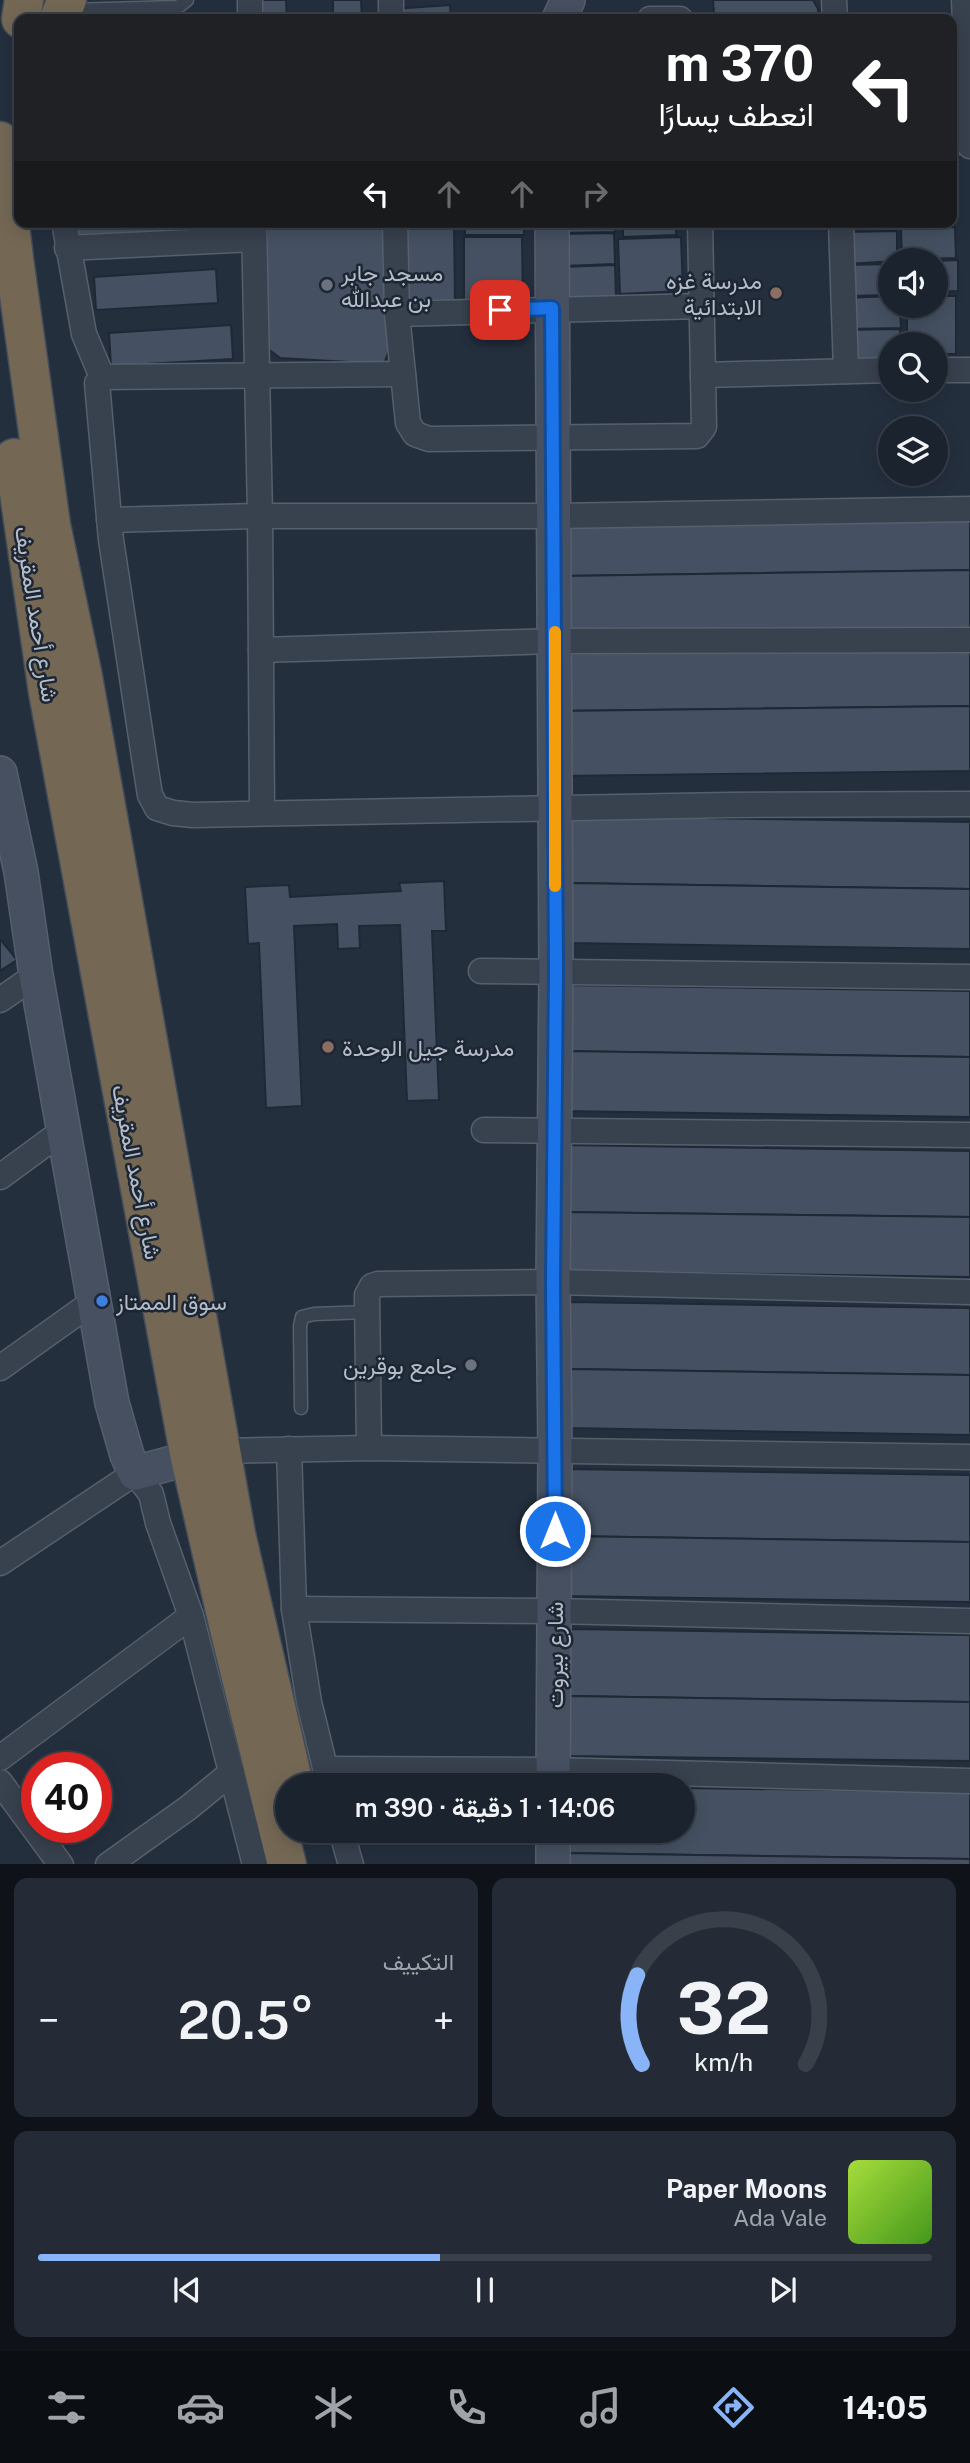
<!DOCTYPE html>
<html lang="ar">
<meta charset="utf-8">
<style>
body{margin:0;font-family:"Public Sans",Vazirmatn,sans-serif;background:#242b36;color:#f1f3f6;direction:rtl;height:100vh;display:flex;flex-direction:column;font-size:26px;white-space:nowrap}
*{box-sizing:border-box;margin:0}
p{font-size:23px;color:#a0a4aa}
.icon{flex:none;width:38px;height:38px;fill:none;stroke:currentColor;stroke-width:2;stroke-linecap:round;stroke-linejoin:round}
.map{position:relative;height:1864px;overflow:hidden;direction:ltr}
.drawer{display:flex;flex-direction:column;gap:14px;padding:14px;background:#0f1319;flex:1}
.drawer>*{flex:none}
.banner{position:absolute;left:14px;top:14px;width:943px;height:214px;border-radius:14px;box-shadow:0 4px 18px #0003,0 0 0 2px #39404a;direction:rtl;background:#202124;color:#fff;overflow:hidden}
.tools{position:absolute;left:878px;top:248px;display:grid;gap:14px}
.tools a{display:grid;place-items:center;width:70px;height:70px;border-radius:50%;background:#1b232e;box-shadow:0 4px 18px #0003,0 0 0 2px #39404a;font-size:35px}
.speed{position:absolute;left:21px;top:1752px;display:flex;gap:14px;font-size:35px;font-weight:700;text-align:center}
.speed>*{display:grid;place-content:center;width:91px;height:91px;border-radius:50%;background:#1b232e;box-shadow:0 4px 18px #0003,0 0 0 2px #39404a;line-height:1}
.speed .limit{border:10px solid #d22;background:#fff;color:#111}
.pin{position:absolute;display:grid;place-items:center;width:60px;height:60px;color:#fff;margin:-30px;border-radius:14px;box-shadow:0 4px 10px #0006}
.me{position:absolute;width:77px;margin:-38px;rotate:0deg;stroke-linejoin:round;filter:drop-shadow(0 0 5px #0008)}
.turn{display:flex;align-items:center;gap:24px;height:147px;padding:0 28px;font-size:32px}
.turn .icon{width:91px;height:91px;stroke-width:2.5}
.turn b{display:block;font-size:49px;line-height:60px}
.lanes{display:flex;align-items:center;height:66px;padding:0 28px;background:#0003;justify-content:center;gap:35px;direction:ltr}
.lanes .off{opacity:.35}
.big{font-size:52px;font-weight:600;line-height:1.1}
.drawer .widget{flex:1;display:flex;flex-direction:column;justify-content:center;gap:10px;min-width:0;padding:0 24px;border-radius:14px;background:#242b36}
.drawer .dial{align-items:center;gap:0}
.dial svg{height:182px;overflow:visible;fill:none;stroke:#39404a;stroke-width:7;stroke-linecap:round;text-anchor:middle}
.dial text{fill:#f1f3f6;stroke:none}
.song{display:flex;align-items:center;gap:21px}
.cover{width:84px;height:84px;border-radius:10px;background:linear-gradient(135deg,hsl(80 70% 55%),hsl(100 70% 35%))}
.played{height:7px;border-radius:4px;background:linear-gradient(90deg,#8ab4f8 45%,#39404a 45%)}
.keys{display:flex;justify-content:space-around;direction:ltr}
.heat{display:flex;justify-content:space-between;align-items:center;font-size:38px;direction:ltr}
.drawer .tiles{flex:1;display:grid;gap:14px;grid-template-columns:1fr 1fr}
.widget:last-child{grid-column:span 2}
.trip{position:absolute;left:275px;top:1773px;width:420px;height:70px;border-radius:35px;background:#1b232e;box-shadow:0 4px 18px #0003,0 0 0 2px #39404a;font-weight:600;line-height:70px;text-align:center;direction:rtl}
.dock{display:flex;height:112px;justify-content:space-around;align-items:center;background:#0b0e12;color:#a0a4aa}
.dock .icon{width:49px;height:49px}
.dock .selected{color:#8ab4f8}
.dock b{font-size:32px;color:#f1f3f6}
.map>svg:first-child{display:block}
</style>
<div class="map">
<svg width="970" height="1865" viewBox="0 0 970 1865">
<rect width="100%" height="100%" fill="#242f3e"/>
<g fill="#455162" stroke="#1f2835" stroke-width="2">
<path d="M 258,0 L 286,0 L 287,19 L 259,19 Z"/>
<path d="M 333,0 L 361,0 L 362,19 L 333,19 Z"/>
<path d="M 713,0 L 813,0 L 818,9 L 819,19 L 696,19 L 695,15 L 714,14 Z"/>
<path d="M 450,5 L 451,19 L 392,19 L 392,9 Z"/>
<path d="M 928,14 L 934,19 L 838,19 L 838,17 Z"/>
<path d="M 952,126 L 960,126 L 961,157 L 952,157 Z"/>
<path d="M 952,159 L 955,159 L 956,191 L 952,191 Z"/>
<path d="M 952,195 L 954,195 L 954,226 L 901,228 L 901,222 L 952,222 Z"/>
<path d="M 68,222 L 190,222 L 190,230 L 69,238 Z"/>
<path d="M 267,222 L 383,222 L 389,350 L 384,364 L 280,358 L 267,348 Z"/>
<path d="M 398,222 L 454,222 L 455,305 L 399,305 Z"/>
<rect x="465" y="222" width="59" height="13"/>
<path d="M 561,222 L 615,222 L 615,232 L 562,233 Z"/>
<path d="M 623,222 L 676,222 L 676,235 L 623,237 Z"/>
<path d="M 711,222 L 764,222 L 764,225 L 711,226 Z"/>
<path d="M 771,222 L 824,222 L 824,223 L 771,225 Z"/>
<path d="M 845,222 L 898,222 L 899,226 L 845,228 Z"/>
<path d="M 955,227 L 956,258 L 902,260 L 901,229 Z"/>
<path d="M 897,231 L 897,261 L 845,264 L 844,232 Z"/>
<path d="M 614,233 L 615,264 L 562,266 L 561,234 Z"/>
<path d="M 464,237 L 522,237 L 523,301 L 464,302 Z"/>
<path d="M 681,237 L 683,291 L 620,294 L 618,239 Z"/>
<path d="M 958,260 L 958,291 L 936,292 L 935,261 Z"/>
<path d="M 891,264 L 891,295 L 847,296 L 845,265 Z"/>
<path d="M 615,265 L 616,297 L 563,298 L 562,267 Z"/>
<path d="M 216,269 L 218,303 L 96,310 L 94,277 Z"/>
<path d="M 891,296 L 891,306 L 900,306 L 901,328 L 847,329 L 846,298 Z"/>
<path d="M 936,296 L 956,296 L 956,354 L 936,354 L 936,345 L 907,345 L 907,306 L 936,306 Z"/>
<path d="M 231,325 L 233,359 L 111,366 L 109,333 Z"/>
<path d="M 900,329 L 900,345 L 891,345 L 891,360 L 847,361 L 846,330 Z"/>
<path d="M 970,513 L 970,570 L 563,576 L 562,518 Z"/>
<path d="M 970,570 L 970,632 L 563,637 L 563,576 Z"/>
<path d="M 970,644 L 970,706 L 557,711 L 556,649 Z"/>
<path d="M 970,706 L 970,771 L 558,776 L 557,711 Z"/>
<path d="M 568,816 L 970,822 L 970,889 L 567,883 Z"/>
<path d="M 444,881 L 446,931 L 432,931 L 439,1100 L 407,1101 L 400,925 L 359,926 L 360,948 L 338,949 L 337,924 L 294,926 L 302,1106 L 266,1108 L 259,943 L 248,944 L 245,887 L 289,885 L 290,897 L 401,891 L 399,883 Z"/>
<path d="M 567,883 L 970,889 L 970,949 L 566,943 Z"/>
<path d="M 0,939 L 17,960 L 0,971 Z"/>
<path d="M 564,985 L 970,991 L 970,1057 L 563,1051 Z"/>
<path d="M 563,1051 L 970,1057 L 970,1117 L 562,1111 Z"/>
<path d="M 564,1145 L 970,1151 L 970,1217 L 563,1212 Z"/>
<path d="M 563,1212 L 970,1217 L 970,1277 L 562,1271 Z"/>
<path d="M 570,1302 L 970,1308 L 970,1375 L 569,1369 Z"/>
<path d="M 569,1369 L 970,1375 L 970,1435 L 568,1428 Z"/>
<path d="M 564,1469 L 970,1475 L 970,1542 L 563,1536 Z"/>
<path d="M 563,1536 L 970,1542 L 970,1602 L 562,1596 Z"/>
<path d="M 568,1629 L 970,1635 L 970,1702 L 567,1696 Z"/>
<path d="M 567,1696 L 970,1702 L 970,1761 L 566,1756 Z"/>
<path d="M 682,1788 L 970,1792 L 970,1859 L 563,1853 L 564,1830 L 682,1830 Z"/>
<path d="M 563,1853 L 970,1859 L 970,1865 L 563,1865 Z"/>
</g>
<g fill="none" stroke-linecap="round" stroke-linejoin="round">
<defs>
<g id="lane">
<path d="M 69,10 L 178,7 L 187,0"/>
<path d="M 301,1408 L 300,1326 L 302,1317 L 314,1314 L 367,1312"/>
</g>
<g id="street">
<path d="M 250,0 L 250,19"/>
<path d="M 391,0 L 391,19"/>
<path d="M 834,0 L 835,19"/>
<path d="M 964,0 L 970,146"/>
<path d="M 650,19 L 680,19"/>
<path d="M 64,222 L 84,334 L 102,377"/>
<path d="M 254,222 L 260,516 L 262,813"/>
<path d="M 395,222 L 397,314 L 408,423 L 415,434 L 429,439 L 697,436 L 704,427 L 700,222"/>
<path d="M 841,222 L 846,371"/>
<path d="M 67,248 L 254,239"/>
<path d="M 397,314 L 703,306"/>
<path d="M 936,370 L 970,370"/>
<path d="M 703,375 L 891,370"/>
<path d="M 102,377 L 97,383 L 111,540 L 146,770 L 150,795 L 157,808 L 173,813 L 193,815 L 729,805 L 970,804"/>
<path d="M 102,377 L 403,374"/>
<path d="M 109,520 L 260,516 L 554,516 L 970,509"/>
<path d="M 261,650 L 555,641 L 970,640"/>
<path d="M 481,971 L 970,977"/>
<path d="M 0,1000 L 36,975"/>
<path d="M 484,1130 L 970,1135"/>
<path d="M 0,1177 L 64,1130"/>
<path d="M 0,1368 L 94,1301"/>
<path d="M 369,1448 L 367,1295 L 372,1286 L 378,1284 L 553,1282 L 970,1292"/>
<path d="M 289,1449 L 294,1609 L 309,1702 L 329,1784"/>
<path d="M 222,1451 L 369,1448 L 970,1457"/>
<path d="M 0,1563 L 135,1473 L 151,1494 L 158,1523 L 191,1616 L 255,1865"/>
<path d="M 294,1609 L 554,1611 L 970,1621"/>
<path d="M 0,1758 L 191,1616"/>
<path d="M 325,1769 L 553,1770 L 970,1781"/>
<path d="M 0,1782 L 61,1865"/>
<path d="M 341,1830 L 351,1865"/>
<path d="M 108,1865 L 188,1808 L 232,1772"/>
</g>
<g id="secondary">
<path d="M 559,19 L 568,0"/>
<path d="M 552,222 L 556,973 L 553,1282 L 555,1450 L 553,1785"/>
<path d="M 0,773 L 21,872 L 36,975 L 112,1403 L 127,1455 L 135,1473 L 190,1458"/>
<path d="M 553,1830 L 553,1865"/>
</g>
<g id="highway">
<path d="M 21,19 L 24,0"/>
<path d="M 59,19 L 67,0"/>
<path d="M 0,141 L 14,259 L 51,525 L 83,677 L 236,1534 L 294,1785"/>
<path d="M 14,458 L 48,692 L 190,1458 L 229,1628 L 287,1865"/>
</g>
</defs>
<use href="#lane" stroke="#565f6c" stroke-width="15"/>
<use href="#street" stroke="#565f6c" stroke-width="27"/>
<use href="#secondary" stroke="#565f6c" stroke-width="36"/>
<use href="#highway" stroke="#434c59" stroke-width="41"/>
<use href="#lane" stroke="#38414e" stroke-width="12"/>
<use href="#street" stroke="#38414e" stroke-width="24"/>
<use href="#secondary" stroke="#465061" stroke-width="33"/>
<use href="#highway" stroke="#746855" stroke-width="38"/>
</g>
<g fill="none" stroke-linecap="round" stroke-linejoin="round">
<defs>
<path id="route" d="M 500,310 L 552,308 L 556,973 L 553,1283 L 555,1531"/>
</defs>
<use href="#route" stroke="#114b97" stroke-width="18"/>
<use href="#route" stroke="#1a73e8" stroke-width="12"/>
<path stroke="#f59e0b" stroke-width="12" d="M 555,632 L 555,886"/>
</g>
<g fill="#6b7280" stroke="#1d2633" stroke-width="2.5">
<circle cx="327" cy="285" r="7"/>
<circle cx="471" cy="1365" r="7"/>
</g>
<g fill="#8d6e63" stroke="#1d2633" stroke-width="2.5">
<circle cx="776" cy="293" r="7"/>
<circle cx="328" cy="1047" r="7"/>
</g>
<circle fill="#3f7fe0" stroke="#1d2633" stroke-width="2.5" cx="102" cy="1301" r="7"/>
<g text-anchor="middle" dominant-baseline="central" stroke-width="5" stroke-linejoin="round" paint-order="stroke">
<g font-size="23" fill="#b4bcc9" stroke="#1d2633" text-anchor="start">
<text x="341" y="272">مسجد جابر<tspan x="341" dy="26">بن عبدالله</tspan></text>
<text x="762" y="280" text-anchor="end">مدرسة غزه<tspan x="762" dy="26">الابتدائية</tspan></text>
<text x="342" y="1047">مدرسة جيل الوحدة</text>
<text x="116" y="1301">سوق الممتاز</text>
<text x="457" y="1365" text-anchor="end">جامع بوقرين</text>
</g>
<g font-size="23" fill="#b4bcc9" stroke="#1d2633">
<text transform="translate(37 614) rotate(81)">شارع أحمد المقريف</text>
<text transform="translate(137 1172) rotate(79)">شارع أحمد المقريف</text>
<text transform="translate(554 1655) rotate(-90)">شارع بيروت</text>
</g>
</g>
</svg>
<div class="tools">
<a><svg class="icon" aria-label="sound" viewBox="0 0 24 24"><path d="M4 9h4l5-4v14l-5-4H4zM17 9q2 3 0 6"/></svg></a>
<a><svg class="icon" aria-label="search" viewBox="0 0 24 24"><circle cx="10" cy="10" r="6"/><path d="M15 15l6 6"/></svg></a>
<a><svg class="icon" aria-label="layers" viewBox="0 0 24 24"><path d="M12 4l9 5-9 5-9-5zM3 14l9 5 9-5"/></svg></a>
</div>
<div class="speed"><div class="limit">40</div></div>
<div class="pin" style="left:500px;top:310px;background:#d93025"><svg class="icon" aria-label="arrive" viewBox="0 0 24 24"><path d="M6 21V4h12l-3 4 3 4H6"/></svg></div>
<svg class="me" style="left:555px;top:1531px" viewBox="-20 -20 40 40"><circle r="17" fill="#1a73e8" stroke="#fff" stroke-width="3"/><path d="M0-11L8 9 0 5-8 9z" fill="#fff"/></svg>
<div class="trip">14:06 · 1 دقيقة · 390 m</div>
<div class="banner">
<div class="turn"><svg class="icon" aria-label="left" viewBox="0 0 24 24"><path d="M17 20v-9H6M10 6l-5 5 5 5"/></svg><div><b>370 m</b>انعطف يسارًا</div></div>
<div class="lanes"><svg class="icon" aria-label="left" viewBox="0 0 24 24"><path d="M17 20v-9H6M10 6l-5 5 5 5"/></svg><svg class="icon off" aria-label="ahead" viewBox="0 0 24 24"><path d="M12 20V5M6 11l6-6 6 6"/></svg><svg class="icon off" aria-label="ahead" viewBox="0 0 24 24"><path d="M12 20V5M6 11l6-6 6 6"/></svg><svg class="icon off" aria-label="right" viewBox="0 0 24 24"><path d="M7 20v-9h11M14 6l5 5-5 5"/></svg></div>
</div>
</div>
<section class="drawer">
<div class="tiles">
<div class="widget dial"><svg viewBox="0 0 100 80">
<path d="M14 69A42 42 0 1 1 86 69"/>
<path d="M14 69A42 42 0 0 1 12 30" stroke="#8ab4f8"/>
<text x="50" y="56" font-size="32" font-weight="700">32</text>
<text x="50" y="72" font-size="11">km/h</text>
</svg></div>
<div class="widget"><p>التكييف</p>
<div class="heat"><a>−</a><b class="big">20.5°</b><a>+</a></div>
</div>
<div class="widget">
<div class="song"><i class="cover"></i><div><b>Paper Moons</b><p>Ada Vale</p></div></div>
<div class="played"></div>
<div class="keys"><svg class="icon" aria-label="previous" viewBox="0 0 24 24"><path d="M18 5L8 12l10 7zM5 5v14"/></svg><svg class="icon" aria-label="pause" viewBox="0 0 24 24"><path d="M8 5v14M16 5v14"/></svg><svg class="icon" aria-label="next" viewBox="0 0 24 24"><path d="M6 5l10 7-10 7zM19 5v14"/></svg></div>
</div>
</div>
</section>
<nav class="dock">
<b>14:05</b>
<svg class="icon selected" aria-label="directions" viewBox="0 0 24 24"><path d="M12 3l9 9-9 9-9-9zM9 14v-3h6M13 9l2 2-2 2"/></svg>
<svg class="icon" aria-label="music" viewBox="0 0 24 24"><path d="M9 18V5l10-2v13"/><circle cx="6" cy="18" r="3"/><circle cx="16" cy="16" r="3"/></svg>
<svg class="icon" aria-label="phone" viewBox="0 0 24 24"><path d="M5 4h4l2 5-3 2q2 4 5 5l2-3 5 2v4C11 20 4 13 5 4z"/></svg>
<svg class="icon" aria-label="climate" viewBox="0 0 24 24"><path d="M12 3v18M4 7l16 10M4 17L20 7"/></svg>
<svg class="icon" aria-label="car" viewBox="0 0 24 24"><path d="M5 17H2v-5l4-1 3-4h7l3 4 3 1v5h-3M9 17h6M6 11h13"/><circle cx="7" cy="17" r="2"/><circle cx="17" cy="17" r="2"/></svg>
<svg class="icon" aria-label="filters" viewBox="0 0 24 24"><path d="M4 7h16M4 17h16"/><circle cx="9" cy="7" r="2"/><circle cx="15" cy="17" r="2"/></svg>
</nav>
